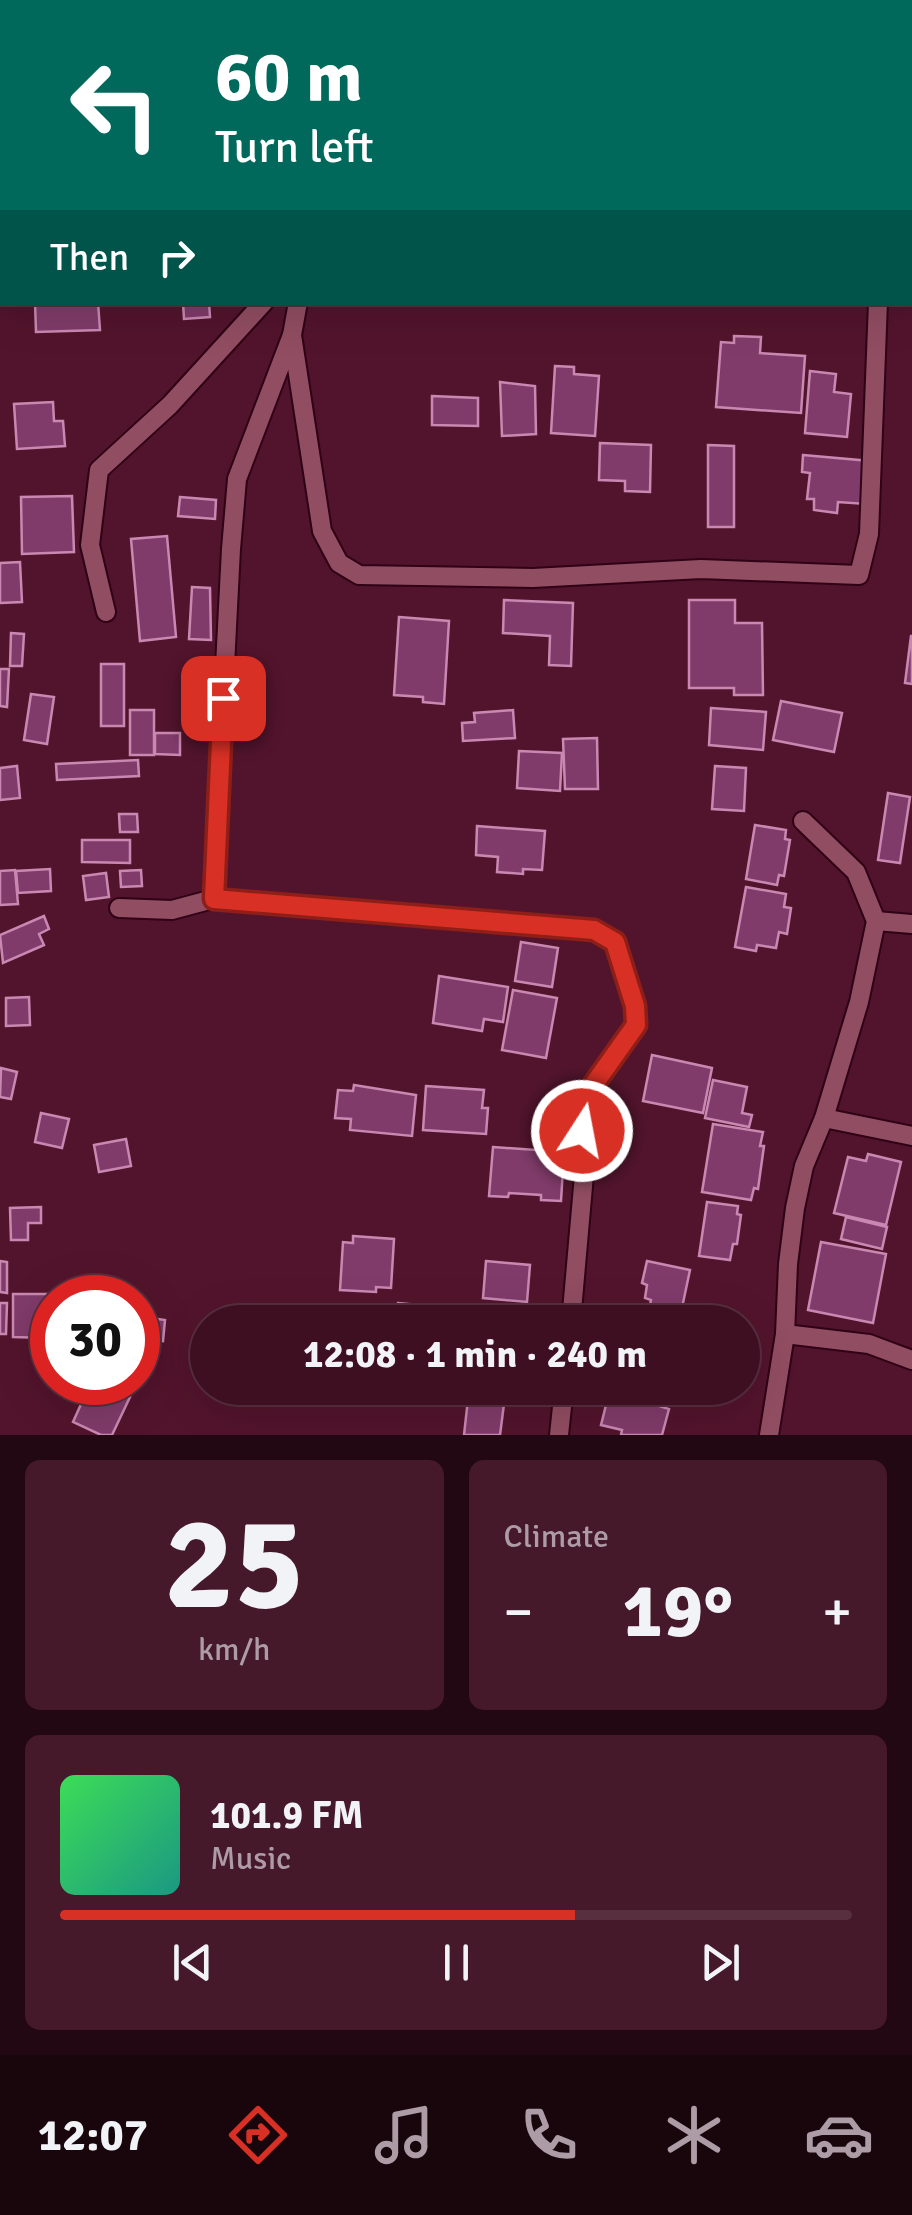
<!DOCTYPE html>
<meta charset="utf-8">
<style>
body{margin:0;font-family:Signika,sans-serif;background:#45182a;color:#f1f3f6;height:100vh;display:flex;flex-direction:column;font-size:38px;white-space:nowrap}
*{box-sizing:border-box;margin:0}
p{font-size:32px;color:#ad9ca5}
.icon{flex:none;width:55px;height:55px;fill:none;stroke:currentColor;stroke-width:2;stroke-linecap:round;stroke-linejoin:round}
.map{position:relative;height:1435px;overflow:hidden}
.drawer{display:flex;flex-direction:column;gap:25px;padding:25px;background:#220812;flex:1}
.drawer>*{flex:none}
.banner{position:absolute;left:0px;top:0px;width:912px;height:305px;box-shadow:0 10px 40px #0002,0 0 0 2px #572f3f;background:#00695c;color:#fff;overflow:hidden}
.speed{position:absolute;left:30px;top:1275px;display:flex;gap:20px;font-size:50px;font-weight:700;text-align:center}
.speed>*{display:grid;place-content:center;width:130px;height:130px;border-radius:50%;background:#3e0f21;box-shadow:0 10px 40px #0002,0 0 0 2px #572f3f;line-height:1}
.speed .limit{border:15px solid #d22;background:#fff;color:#111}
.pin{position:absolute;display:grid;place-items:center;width:85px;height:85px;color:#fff;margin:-42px;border-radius:20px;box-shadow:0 5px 15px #0006}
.me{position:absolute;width:110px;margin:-55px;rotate:11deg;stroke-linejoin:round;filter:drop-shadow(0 0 8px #0008)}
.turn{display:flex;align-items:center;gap:35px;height:210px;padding:0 50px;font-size:45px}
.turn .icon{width:130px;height:130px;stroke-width:2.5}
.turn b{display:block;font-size:70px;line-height:85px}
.then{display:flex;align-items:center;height:95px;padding:0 50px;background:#0003;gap:20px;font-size:38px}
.big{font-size:75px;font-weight:700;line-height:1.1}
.drawer .tile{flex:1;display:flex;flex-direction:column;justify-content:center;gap:15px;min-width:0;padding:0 35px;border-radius:15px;background:#45182a}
.drawer .dial{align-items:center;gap:0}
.dial b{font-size:130px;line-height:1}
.song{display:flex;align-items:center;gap:30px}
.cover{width:120px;height:120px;border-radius:15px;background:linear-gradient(135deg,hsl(130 70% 55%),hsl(170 70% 35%))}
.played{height:10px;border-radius:5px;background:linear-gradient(90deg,#d93025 65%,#572f3f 65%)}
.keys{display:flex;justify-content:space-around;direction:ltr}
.heat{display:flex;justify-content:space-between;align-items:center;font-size:55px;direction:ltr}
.drawer .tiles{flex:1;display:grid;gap:25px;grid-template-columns:1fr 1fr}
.tile:last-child{grid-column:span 2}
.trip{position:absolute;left:190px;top:1305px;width:570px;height:100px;border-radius:50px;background:#3e0f21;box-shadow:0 10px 40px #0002,0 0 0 2px #572f3f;font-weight:700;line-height:100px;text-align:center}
.tabs{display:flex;height:160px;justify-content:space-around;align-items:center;background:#19060d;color:#ad9ca5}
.tabs .icon{width:70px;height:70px}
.tabs .active{color:#d93025}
.tabs b{font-size:45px;color:#f1f3f6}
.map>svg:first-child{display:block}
</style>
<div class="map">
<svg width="912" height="1435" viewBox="0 0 912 1435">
<rect width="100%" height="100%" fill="#52142c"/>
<g fill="#803b6a" stroke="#c988b2" stroke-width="2.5">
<path d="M 35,302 L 98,302 L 100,330 L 36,332 Z"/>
<path d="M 183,302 L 209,302 L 210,317 L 184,319 Z"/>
<path d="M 734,336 L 761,337 L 760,353 L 805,356 L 801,413 L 716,407 L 721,342 L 734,343 Z"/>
<path d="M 555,366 L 574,367 L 574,374 L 599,376 L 595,436 L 551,433 Z"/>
<path d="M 810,371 L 836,374 L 834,392 L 851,394 L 847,437 L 805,433 Z"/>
<path d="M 500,382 L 535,386 L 536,434 L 502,436 Z"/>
<path d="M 432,396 L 478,398 L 478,426 L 432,425 Z"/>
<path d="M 53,402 L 54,421 L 63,421 L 65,446 L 17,449 L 14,404 Z"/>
<path d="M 600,443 L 651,445 L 650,492 L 625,491 L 625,481 L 599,480 Z"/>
<path d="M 708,445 L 734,446 L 734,527 L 708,527 Z"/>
<path d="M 803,455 L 870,461 L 866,504 L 838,502 L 837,513 L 814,510 L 814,499 L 807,499 L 810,473 L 802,472 Z"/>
<path d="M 72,496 L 74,552 L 22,554 L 21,497 Z"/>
<path d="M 180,497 L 216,500 L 215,519 L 178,516 Z"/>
<path d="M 167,536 L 176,637 L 140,641 L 131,539 Z"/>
<path d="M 20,562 L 22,602 L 0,603 L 0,563 Z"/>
<path d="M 192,587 L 210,588 L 211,640 L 189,639 Z"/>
<path d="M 504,600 L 573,603 L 571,666 L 549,665 L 550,636 L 503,633 Z"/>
<path d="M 689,600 L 735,600 L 735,623 L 762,623 L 763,695 L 734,695 L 734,688 L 689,688 Z"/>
<path d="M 399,617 L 449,621 L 444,704 L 423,702 L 423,697 L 394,695 Z"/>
<path d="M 11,633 L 24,634 L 22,666 L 10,666 Z"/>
<path d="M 911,636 L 912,636 L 912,684 L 905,683 Z"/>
<rect x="101" y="664" width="23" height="62"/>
<path d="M 0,669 L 9,669 L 7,707 L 0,706 Z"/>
<path d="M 31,694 L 54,697 L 47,744 L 24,740 Z"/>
<path d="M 781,701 L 842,713 L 834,752 L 773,740 Z"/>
<path d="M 711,708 L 766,712 L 763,750 L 709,745 Z"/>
<rect x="130" y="710" width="24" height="45"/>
<path d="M 513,710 L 515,738 L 463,741 L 462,723 L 475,722 L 474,713 Z"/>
<path d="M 155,733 L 180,733 L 180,755 L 155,754 Z"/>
<path d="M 597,738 L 598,789 L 565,789 L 563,739 Z"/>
<path d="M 519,751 L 562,753 L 560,791 L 517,788 Z"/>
<path d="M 138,760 L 139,776 L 57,780 L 56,764 Z"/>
<path d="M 17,766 L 20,798 L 0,800 L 0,768 Z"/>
<path d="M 715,766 L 746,768 L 744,811 L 712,809 Z"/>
<path d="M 888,793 L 910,797 L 900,863 L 878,860 Z"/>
<path d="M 119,814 L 137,814 L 138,832 L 120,832 Z"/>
<path d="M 755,825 L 786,830 L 785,839 L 790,840 L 784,876 L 779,875 L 777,885 L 746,879 Z"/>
<path d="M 477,826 L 545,831 L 542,870 L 523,869 L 523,874 L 497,872 L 498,857 L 476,855 Z"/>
<path d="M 82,840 L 130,840 L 130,863 L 82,862 Z"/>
<path d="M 50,869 L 51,891 L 18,893 L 16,871 Z"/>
<path d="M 15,870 L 18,904 L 0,905 L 0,871 Z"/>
<path d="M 141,870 L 142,886 L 121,887 L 120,871 Z"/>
<path d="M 106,873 L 109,897 L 86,900 L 83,876 Z"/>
<path d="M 746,887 L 786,894 L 784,907 L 791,908 L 787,934 L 779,932 L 776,948 L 757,945 L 756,951 L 735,947 Z"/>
<path d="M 44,916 L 49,929 L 39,934 L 44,945 L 3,963 L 0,935 Z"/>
<path d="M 521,942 L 558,948 L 552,987 L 515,981 Z"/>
<path d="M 439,976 L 508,987 L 503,1022 L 484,1019 L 482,1031 L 433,1023 Z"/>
<path d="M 513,990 L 557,998 L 546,1058 L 502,1050 Z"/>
<path d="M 29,997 L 30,1025 L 6,1026 L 6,998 Z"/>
<path d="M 652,1055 L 712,1068 L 703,1113 L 643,1101 Z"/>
<path d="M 1,1068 L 17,1072 L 11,1099 L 0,1097 Z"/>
<path d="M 713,1080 L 747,1087 L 742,1113 L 752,1115 L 749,1127 L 705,1118 Z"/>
<path d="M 354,1085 L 416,1095 L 412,1136 L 350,1130 L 351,1119 L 335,1118 L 338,1090 L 353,1091 Z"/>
<path d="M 426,1086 L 484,1090 L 482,1108 L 488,1108 L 486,1134 L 423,1130 Z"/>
<path d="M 41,1113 L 69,1119 L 62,1148 L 35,1142 Z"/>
<path d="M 713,1124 L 763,1132 L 760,1146 L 764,1146 L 758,1189 L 754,1188 L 751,1200 L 702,1192 Z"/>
<path d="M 126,1139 L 131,1166 L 99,1172 L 94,1145 Z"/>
<path d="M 493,1147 L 564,1152 L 561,1201 L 541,1200 L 541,1195 L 509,1193 L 508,1197 L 489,1196 Z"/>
<path d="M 868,1154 L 901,1162 L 886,1225 L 834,1213 L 848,1157 L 866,1161 Z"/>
<path d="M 707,1202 L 738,1206 L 737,1214 L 741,1215 L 737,1244 L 733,1244 L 730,1260 L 699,1256 Z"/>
<path d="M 41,1207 L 41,1223 L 28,1223 L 28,1240 L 11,1240 L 10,1208 Z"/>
<path d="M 846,1217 L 887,1227 L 882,1249 L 841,1239 Z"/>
<path d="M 353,1236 L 394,1239 L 391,1288 L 376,1287 L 376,1292 L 340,1290 L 343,1242 L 353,1243 Z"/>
<path d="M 821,1242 L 886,1254 L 873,1323 L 808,1310 Z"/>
<path d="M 0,1261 L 7,1262 L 7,1293 L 0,1292 Z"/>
<path d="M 486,1261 L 530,1265 L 527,1302 L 483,1298 Z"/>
<path d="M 647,1261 L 690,1270 L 679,1322 L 647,1319 L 651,1300 L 645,1298 L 647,1285 L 642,1283 Z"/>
<path d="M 13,1294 L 47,1294 L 47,1338 L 13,1337 Z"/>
<path d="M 0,1303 L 7,1303 L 6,1334 L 0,1334 Z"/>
<path d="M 398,1303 L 460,1309 L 459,1322 L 396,1322 Z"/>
<path d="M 371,1311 L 371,1322 L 331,1322 L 337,1321 L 336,1313 Z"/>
<path d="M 469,1311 L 549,1321 L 549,1322 L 467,1322 Z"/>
<path d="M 138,1316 L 165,1320 L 163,1341 L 138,1338 Z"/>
<path d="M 91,1382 L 99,1382 L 130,1397 L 112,1435 L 101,1435 L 73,1422 Z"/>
<path d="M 627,1388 L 663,1393 L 659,1406 L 669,1409 L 662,1435 L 621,1435 L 622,1430 L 601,1425 L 609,1393 L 625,1396 Z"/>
<path d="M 468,1399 L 504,1404 L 500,1435 L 464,1435 Z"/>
</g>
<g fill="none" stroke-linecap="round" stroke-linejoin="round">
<defs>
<g id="street">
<path d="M 293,0 L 293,2"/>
<path d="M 856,0 L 858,2"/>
<path d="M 339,2 L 339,0"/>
<path d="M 910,64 L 912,66"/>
<path d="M 910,288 L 912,288"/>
<path d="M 292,335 L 322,531 L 339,563 L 359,575 L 533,578 L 701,569 L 859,575 L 869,534 L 878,302"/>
<path d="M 106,612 L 90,545 L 99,470 L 170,405 L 264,302"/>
<path d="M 213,899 L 231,549 L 237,479 L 292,335 L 298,302"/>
<path d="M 119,908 L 172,910 L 213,899 L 594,930 L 615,942 L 635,1006 L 636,1025 L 581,1101 L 584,1175 L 571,1322"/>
<path d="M 876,921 L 912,924"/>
<path d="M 824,1118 L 912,1136"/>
<path d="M 785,1334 L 869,1344 L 912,1360"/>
<path d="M 559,1435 L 564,1388"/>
<path d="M 769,1435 L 785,1334 L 788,1264 L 795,1208 L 804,1166 L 824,1118 L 859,1002 L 876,921 L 856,872 L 803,821"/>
</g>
</defs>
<use href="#street" stroke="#300215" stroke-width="22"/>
<use href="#street" stroke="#914d62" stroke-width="18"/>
</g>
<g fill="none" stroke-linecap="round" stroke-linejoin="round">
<defs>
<path id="route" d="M 223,698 L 214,899 L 594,930 L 615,942 L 635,1006 L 636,1025 L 582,1101 L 582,1131"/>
</defs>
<use href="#route" stroke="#8d1f18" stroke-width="25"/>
<use href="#route" stroke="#d93025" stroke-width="18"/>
</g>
</svg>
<div class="speed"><div class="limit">30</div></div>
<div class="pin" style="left:223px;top:698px;background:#d93025"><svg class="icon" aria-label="arrive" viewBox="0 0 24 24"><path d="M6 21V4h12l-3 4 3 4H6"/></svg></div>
<svg class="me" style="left:582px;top:1131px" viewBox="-20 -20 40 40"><circle r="17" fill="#d93025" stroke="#fff" stroke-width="3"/><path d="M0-11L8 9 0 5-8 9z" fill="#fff"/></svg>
<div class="trip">12:08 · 1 min · 240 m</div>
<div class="banner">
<div class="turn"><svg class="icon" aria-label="left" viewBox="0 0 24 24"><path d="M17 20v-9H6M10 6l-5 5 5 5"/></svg><div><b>60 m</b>Turn left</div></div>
<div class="then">Then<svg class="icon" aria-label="right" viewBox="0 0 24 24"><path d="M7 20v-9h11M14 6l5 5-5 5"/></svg></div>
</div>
</div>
<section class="drawer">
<div class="tiles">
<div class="tile dial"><b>25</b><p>km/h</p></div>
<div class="tile"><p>Climate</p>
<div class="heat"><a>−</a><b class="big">19°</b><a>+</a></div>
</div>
<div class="tile">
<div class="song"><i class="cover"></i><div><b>101.9 FM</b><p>Music</p></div></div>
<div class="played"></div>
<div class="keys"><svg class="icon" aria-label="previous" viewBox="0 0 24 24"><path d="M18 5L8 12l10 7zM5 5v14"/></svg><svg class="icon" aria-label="pause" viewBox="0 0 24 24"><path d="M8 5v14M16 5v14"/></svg><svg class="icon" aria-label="next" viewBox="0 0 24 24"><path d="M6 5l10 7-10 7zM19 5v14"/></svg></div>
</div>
</div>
</section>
<nav class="tabs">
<b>12:07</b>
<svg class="icon active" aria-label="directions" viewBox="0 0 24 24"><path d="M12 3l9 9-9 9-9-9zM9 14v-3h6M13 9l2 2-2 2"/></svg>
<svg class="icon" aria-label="music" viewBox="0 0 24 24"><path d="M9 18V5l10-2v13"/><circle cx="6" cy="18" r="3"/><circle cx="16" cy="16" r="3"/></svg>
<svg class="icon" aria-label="phone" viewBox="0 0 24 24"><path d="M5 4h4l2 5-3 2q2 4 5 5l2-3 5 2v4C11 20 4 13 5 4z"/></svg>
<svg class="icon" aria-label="climate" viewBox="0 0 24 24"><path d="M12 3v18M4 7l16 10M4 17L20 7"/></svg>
<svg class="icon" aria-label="car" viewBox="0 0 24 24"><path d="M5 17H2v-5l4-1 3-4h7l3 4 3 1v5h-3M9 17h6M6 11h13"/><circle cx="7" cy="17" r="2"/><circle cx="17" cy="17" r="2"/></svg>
</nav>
